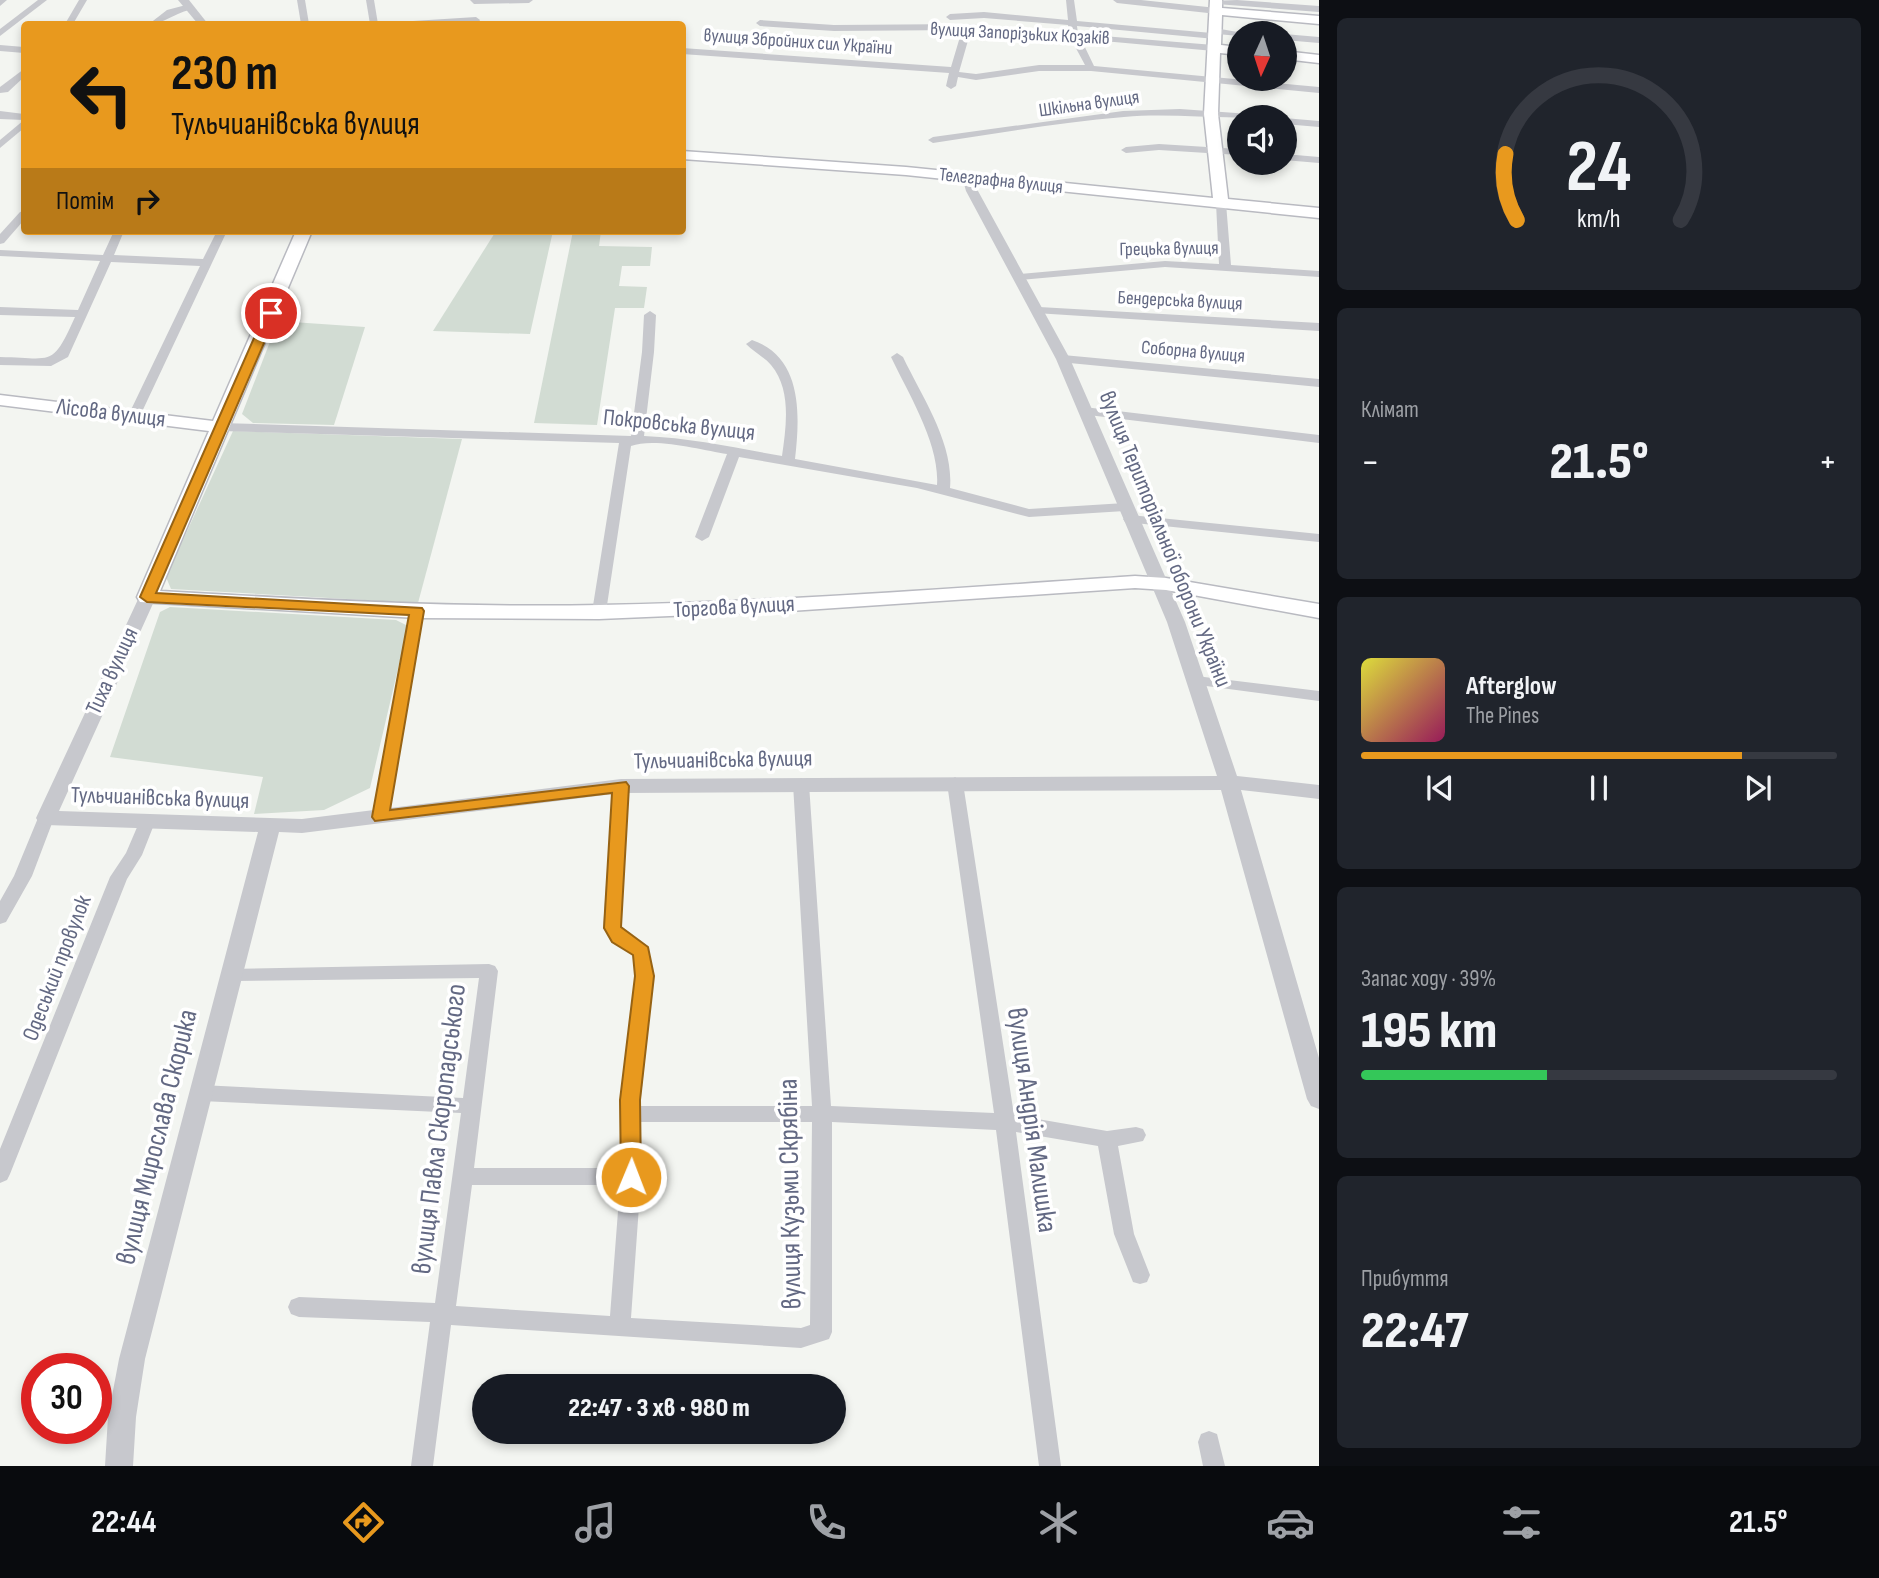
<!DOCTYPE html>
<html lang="uk">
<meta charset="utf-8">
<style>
body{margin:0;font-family:"Sofia Sans Condensed",sans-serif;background:#20242c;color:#f1f3f6;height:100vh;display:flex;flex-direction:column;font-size:26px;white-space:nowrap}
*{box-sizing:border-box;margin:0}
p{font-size:23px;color:#9ea1a6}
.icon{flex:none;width:38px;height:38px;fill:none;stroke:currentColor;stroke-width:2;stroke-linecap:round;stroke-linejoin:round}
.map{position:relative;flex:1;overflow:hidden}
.details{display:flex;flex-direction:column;gap:18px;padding:18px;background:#0d0f14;width:560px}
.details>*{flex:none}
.banner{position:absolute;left:21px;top:21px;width:665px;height:214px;border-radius:7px;box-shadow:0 4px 10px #0003;background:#e8991e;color:#111;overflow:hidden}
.needle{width:46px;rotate:183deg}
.controls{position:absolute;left:1227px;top:21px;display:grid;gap:14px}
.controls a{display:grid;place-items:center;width:70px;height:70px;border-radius:50%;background:#171b24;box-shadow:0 4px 10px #0003;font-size:35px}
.speed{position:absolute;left:21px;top:1353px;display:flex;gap:14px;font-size:35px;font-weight:700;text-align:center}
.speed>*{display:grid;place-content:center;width:91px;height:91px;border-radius:50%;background:#171b24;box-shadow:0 4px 10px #0003;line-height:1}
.speed .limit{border:10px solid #d22;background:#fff;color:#111}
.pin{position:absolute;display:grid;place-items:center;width:60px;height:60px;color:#fff;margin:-30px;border:4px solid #fff;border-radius:50%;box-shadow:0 2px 7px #0007}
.me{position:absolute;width:77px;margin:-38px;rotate:1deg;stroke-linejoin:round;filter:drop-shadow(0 0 5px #0008)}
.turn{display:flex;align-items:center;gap:24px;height:147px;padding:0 35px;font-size:32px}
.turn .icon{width:91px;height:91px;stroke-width:2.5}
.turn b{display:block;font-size:49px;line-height:60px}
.then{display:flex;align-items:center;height:66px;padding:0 35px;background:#0003;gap:14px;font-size:26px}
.big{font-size:52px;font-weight:800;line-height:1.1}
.details .card{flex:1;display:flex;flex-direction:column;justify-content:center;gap:10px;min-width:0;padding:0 24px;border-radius:10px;background:#20242c}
.details .dial{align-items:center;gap:0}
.dial svg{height:182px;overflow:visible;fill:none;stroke:#363941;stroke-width:7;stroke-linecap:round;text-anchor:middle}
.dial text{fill:#f1f3f6;stroke:none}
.song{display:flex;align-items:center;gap:21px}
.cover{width:84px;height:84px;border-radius:10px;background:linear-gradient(135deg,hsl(60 70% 55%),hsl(330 70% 35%))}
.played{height:7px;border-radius:4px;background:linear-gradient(90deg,#e8991e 80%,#363941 80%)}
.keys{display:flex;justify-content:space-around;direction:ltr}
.heat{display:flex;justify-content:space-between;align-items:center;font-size:38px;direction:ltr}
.charge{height:10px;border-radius:5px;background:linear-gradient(90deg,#34c759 39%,#363941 0)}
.trip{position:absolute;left:472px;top:1374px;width:374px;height:70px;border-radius:35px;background:#171b24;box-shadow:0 4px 10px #0003;font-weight:800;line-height:70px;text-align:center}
.dock{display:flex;height:112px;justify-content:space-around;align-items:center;background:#090b0e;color:#9ea1a6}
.dock .icon{width:49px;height:49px}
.dock .selected{color:#e8991e}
.dock b{font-size:32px;color:#f1f3f6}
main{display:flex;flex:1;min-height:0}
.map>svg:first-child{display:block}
</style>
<main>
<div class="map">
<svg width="1319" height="1466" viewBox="0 0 1319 1466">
<rect width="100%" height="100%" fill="#f3f5f1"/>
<g fill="#d2dcd3">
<path d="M 496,231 L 553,231 L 530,334 L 433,331 Z"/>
<path d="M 573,231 L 601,231 L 599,246 L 652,247 L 650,266 L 622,266 L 619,286 L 647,287 L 644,308 L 615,308 L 597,425 L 534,423 Z"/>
<path d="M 278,321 L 365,327 L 334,425 L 253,423 L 242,414 Z"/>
<path d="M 233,431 L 462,439 L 418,603 L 171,589 L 166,577 Z"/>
<path d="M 170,607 L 396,620 L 408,626 L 370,788 L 324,810 L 254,814 L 263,777 L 110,757 L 160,612 Z"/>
</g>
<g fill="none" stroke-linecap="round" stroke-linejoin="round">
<defs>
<g id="secondary">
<path d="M 1210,0 L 1222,0 L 1222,8 L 1319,16 L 1319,24 L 1222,15 L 1221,45 L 1239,47 L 1239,55 L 1220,53 L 1218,114 L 1228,199 L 1319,208 L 1319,218 L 906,175 L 682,159 L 682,151 L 906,167 L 1213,198 L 1204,114 Z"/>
<path d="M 1284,51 L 1319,55 L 1319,63 L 1284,59 Z"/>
<path d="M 296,231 L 312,231 L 160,591 C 306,599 453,608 600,605 C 779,602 957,588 1135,576 L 1166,578 L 1319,604 L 1319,618 L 1166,590 L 1135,588 L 790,611 L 599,619 L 417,618 L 140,602 L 137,597 L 209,431 L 0,405 L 0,395 L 213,421 Z"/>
</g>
</defs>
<use href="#secondary" stroke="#b9bac1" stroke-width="3"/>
<g fill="#c7c8cd" fill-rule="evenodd">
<path d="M 0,0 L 7,0 L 0,6 Z"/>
<path d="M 38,0 L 47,0 L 0,36 L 0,29 Z"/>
<path d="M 79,0 L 87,0 L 73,24 L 65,24 Z"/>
<path d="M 297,0 L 305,0 L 309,24 L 301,24 Z"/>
<path d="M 366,0 L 374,0 L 378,24 L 370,24 Z"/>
<path d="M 470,0 L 533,0 L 529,3 L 474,4 Z"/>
<path d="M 1066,0 L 1074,0 L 1077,21 L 1212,33 L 1211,31 L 1215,28 L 1243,33 L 1239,33 L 1239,36 L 1217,34 L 1220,36 L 1215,39 L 1077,26 L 1078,34 L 1214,45 L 1219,48 L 1214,51 L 1081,39 L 1094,66 L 1319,87 L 1319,93 L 1091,71 L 1039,71 L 976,80 L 958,77 L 956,86 L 951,89 L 946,86 L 949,73 L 682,54 L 682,48 L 951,67 L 962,30 L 834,31 L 760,26 L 756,23 L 760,20 L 834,25 L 967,24 L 1069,33 L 1068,25 L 984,18 L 950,20 L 946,17 L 950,14 L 984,12 L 1068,20 ZM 971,30 L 1071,39 L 1085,65 L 1039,65 L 976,74 L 959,72 Z"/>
<path d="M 1113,0 L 1141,0 L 1217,8 L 1221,11 L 1217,14 L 1117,3 Z"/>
<path d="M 1237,0 L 1319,6 L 1319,12 L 1216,4 L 1212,1 Z"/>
<path d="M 186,5 L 190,8 L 189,10 C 175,13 162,25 149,24 L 167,10 Z"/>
<path d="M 476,17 L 480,20 L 479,22 L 409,24 L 413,21 Z"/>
<path d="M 1284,34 L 1319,37 L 1319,43 L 1284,40 Z"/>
<path d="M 0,45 L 24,47 L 24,53 L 0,51 Z"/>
<path d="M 24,69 L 24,77 L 8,92 L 0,93 L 0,87 Z"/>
<path d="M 1180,109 L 1250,114 L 1255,117 C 1214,119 1168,113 1124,117 C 1060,122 996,134 933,143 L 928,140 L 933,137 L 1123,111 Z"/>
<path d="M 1284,118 L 1319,121 L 1319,127 L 1284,124 Z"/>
<path d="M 24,120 L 24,128 L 0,148 L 0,140 Z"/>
<path d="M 1159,144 L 1239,149 L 1239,155 L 1159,150 L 1126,153 L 1121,150 L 1126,147 Z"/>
<path d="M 1284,154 L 1319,157 L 1319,163 L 1284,160 Z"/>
<path d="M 1221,200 L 1226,203 L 1231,265 L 1319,271 L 1319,277 L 1165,267 L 1020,280 L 1014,277 L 1020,274 L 1165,261 L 1219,264 L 1216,203 Z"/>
<path d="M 24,211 L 24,220 L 4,243 L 0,244 L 0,234 L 20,212 Z"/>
<path d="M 114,231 L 124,231 L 114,255 L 203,259 L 217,231 L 227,231 L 140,416 L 134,420 L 128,416 L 200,266 L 111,262 L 68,357 L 51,366 L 0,365 L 0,357 C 53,358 52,368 75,317 L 0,315 L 0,307 L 78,310 L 100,261 L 0,256 L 0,250 L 103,255 Z"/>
<path d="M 1039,307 L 1319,323 L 1319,331 L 1035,313 L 1035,309 Z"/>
<path d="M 650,311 L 656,315 L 654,352 L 644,436 C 692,438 736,448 782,456 C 786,427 792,390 771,365 C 764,357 754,352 746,344 L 752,340 C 803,357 800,416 795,459 L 937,485 C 940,444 908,393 891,357 L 897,353 L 903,357 C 922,397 954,443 950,488 L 1029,509 L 1125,503 L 1132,507 L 1125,511 L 1029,517 L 917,488 L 739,457 L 709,537 L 702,541 L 695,537 L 727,454 C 702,450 654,437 631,446 L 606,612 L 599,617 L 592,612 L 619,443 L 221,431 L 215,427 L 221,423 L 631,436 L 642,352 L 644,315 Z"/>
<path d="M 1063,355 L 1319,379 L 1319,387 L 1059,362 L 1059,356 Z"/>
<path d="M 1084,407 L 1319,435 L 1319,443 L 1080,414 L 1080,408 Z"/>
<path d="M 1130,515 L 1319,534 L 1319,542 L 1125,522 L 1123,519 Z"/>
<path d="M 417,606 L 424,611 L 389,817 L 387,821 L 375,821 L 373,817 L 410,611 Z"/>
<path d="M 1196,676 L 1319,691 L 1319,701 L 1191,684 L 1188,681 Z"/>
<path d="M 955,777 L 963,783 L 1014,1115 L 1107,1131 L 1136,1127 L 1143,1129 L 1146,1135 L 1143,1141 L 1118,1146 L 1134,1234 L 1150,1275 L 1147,1282 L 1140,1284 L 1133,1282 L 1114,1234 L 1098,1146 L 1016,1132 L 1061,1466 L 1039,1466 L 996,1130 L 832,1122 L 832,1332 L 829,1339 L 801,1348 L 451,1325 L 433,1466 L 411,1466 L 430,1322 L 299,1317 L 291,1314 L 288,1307 L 291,1300 L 299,1297 L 435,1303 L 461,1113 L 201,1101 L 194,1099 L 191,1093 L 194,1087 L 201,1085 L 463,1098 L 479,978 L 232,981 L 226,979 L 223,974 L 226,969 L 489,964 L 495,966 L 498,971 L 474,1168 L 622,1168 L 620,1099 L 636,976 L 633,954 L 613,942 L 603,928 L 613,786 L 621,780 L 629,786 L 621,927 L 625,932 L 648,946 L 654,976 L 640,1106 L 812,1106 L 793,784 L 801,778 L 809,784 L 831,1106 L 994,1113 L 947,783 ZM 640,1122 L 812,1122 L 810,1325 L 801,1328 L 631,1318 L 642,1164 ZM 472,1185 L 620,1185 L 610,1316 L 456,1306 Z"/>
<path d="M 46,812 L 52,814 L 54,818 L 32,876 L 6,922 L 0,924 L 0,901 L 14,876 L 38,818 L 40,814 Z"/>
<path d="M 147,816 L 153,818 L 155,822 L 142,855 L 127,879 L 10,1174 L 7,1180 L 0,1183 L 0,1149 L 110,877 L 126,853 L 141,818 Z"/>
<path d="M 1209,1431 L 1217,1434 L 1225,1466 L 1203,1466 L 1198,1442 L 1201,1434 Z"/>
</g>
<g fill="#c7c8cd" fill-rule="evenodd">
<path d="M 178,0 L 189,0 L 208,24 L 198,24 Z"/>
<path d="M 0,111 L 24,114 L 24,120 L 0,119 Z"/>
<path d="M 968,173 L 974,177 L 978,191 L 1070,359 L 1185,622 L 1237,776 L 1319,785 L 1319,799 L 1241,790 L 1319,1058 L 1319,1109 L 1311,1106 L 1307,1099 L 1221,790 L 621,793 L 302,833 L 279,832 L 145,1359 L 136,1417 L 133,1466 L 105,1466 L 108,1417 L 119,1359 L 258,832 L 46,825 L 39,823 L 36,818 L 141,593 L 153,593 L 156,597 L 59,811 L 302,819 L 621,779 L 1217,776 L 1167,622 L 1056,359 L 966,191 L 962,177 Z"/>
</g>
<use href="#secondary" fill="#fff" fill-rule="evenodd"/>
</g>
<path fill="#e8991e" stroke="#976314" stroke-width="2" d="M 271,309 L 277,313 L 156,593 L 422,608 L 424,611 L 390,810 L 626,782 L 629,786 L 621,927 L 648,947 L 654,976 L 640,1100 L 641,1177 L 638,1183 L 631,1186 L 624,1183 L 621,1177 L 620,1100 L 635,976 L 633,955 L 612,942 L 604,928 L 612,793 L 375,821 L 372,817 L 409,615 L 147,602 L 140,597 L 265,313 Z"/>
<g text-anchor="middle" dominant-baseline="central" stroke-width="7" stroke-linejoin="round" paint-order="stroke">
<g font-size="19" fill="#636983" stroke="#fff">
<text transform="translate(1020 34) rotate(3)">вулиця Запорізьких Козаків</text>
<text transform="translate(798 42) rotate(4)">вулиця Збройних сил України</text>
<text transform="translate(1089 104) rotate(-8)">Шкільна вулиця</text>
<text transform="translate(1001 181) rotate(6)">Телеграфна вулиця</text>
<text transform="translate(1169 249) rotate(-1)">Грецька вулиця</text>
<text transform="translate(1180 301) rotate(3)">Бендерська вулиця</text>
<text transform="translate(1193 352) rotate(5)">Соборна вулиця</text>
</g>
<g font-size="23" fill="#636983" stroke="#fff">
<text transform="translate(111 413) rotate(7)">Лісова вулиця</text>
<text transform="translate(679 425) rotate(6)">Покровська вулиця</text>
<text transform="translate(1165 539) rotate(68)">вулиця Територіальної оборони України</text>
<text transform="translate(734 607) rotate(-3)">Торгова вулиця</text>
<text transform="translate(112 671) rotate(-65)">Тиха вулиця</text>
<text transform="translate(723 760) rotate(-1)">Тульчианівська вулиця</text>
<text transform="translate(160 798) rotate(2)">Тульчианівська вулиця</text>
<text transform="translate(57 968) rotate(-69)">Одеський провулок</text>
</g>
<g font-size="28" fill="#636983" stroke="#fff">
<text transform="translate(1032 1120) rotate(82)">вулиця Андрія Малишка</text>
<text transform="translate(439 1129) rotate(-83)">вулиця Павла Скоропадського</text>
<text transform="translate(157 1137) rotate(-76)">вулиця Мирослава Скорика</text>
<text transform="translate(790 1194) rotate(-91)">вулиця Кузьми Скрябіна</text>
</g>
</g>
</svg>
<div class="controls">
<a><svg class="needle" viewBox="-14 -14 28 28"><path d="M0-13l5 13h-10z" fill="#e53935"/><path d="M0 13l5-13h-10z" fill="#9ea1a6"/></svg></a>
<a><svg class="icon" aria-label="sound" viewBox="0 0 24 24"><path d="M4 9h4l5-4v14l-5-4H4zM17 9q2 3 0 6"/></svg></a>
</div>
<div class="speed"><div class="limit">30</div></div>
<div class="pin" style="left:271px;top:313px;background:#d93025"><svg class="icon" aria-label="arrive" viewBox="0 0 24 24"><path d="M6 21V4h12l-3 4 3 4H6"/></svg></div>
<svg class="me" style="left:631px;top:1177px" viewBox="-20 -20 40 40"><circle r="17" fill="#e8991e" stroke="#fff" stroke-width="3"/><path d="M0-11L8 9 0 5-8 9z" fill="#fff"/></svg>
<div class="trip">22:47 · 3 хв · 980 m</div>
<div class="banner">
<div class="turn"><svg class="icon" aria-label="left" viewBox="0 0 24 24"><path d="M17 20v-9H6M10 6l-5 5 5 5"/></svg><div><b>230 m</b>Тульчианівська вулиця</div></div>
<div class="then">Потім<svg class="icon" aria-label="right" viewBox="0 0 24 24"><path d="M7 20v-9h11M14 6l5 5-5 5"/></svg></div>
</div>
</div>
<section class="details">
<div class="card dial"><svg viewBox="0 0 100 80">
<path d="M14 69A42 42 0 1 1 86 69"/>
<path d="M14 69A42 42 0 0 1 9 40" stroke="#e8991e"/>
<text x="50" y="56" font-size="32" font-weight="700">24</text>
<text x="50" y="72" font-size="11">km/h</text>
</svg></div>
<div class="card"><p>Клімат</p>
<div class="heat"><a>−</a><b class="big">21.5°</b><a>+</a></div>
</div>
<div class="card">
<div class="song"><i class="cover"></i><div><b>Afterglow</b><p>The Pines</p></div></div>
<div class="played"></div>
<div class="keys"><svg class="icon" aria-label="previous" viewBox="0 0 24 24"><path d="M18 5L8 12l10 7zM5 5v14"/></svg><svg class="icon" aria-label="pause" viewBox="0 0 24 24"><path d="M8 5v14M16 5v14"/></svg><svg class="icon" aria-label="next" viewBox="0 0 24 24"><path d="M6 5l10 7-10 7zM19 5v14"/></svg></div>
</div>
<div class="card"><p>Запас ходу · 39%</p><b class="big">195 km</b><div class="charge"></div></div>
<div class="card"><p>Прибуття</p><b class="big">22:47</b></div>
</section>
</main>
<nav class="dock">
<b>22:44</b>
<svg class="icon selected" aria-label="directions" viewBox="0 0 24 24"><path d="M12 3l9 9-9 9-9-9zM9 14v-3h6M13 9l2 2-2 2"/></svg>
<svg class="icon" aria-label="music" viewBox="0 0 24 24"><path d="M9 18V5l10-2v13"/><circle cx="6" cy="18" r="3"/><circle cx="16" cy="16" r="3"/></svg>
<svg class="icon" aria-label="phone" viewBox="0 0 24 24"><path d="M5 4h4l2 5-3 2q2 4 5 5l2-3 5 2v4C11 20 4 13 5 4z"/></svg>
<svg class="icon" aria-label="climate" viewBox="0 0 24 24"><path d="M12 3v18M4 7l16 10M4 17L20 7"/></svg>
<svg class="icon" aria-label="car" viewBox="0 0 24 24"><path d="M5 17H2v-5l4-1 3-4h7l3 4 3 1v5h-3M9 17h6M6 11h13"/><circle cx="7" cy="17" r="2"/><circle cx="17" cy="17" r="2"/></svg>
<svg class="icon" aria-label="filters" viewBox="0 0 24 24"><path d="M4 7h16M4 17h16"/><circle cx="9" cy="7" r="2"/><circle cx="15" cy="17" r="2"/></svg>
<b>21.5°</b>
</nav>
